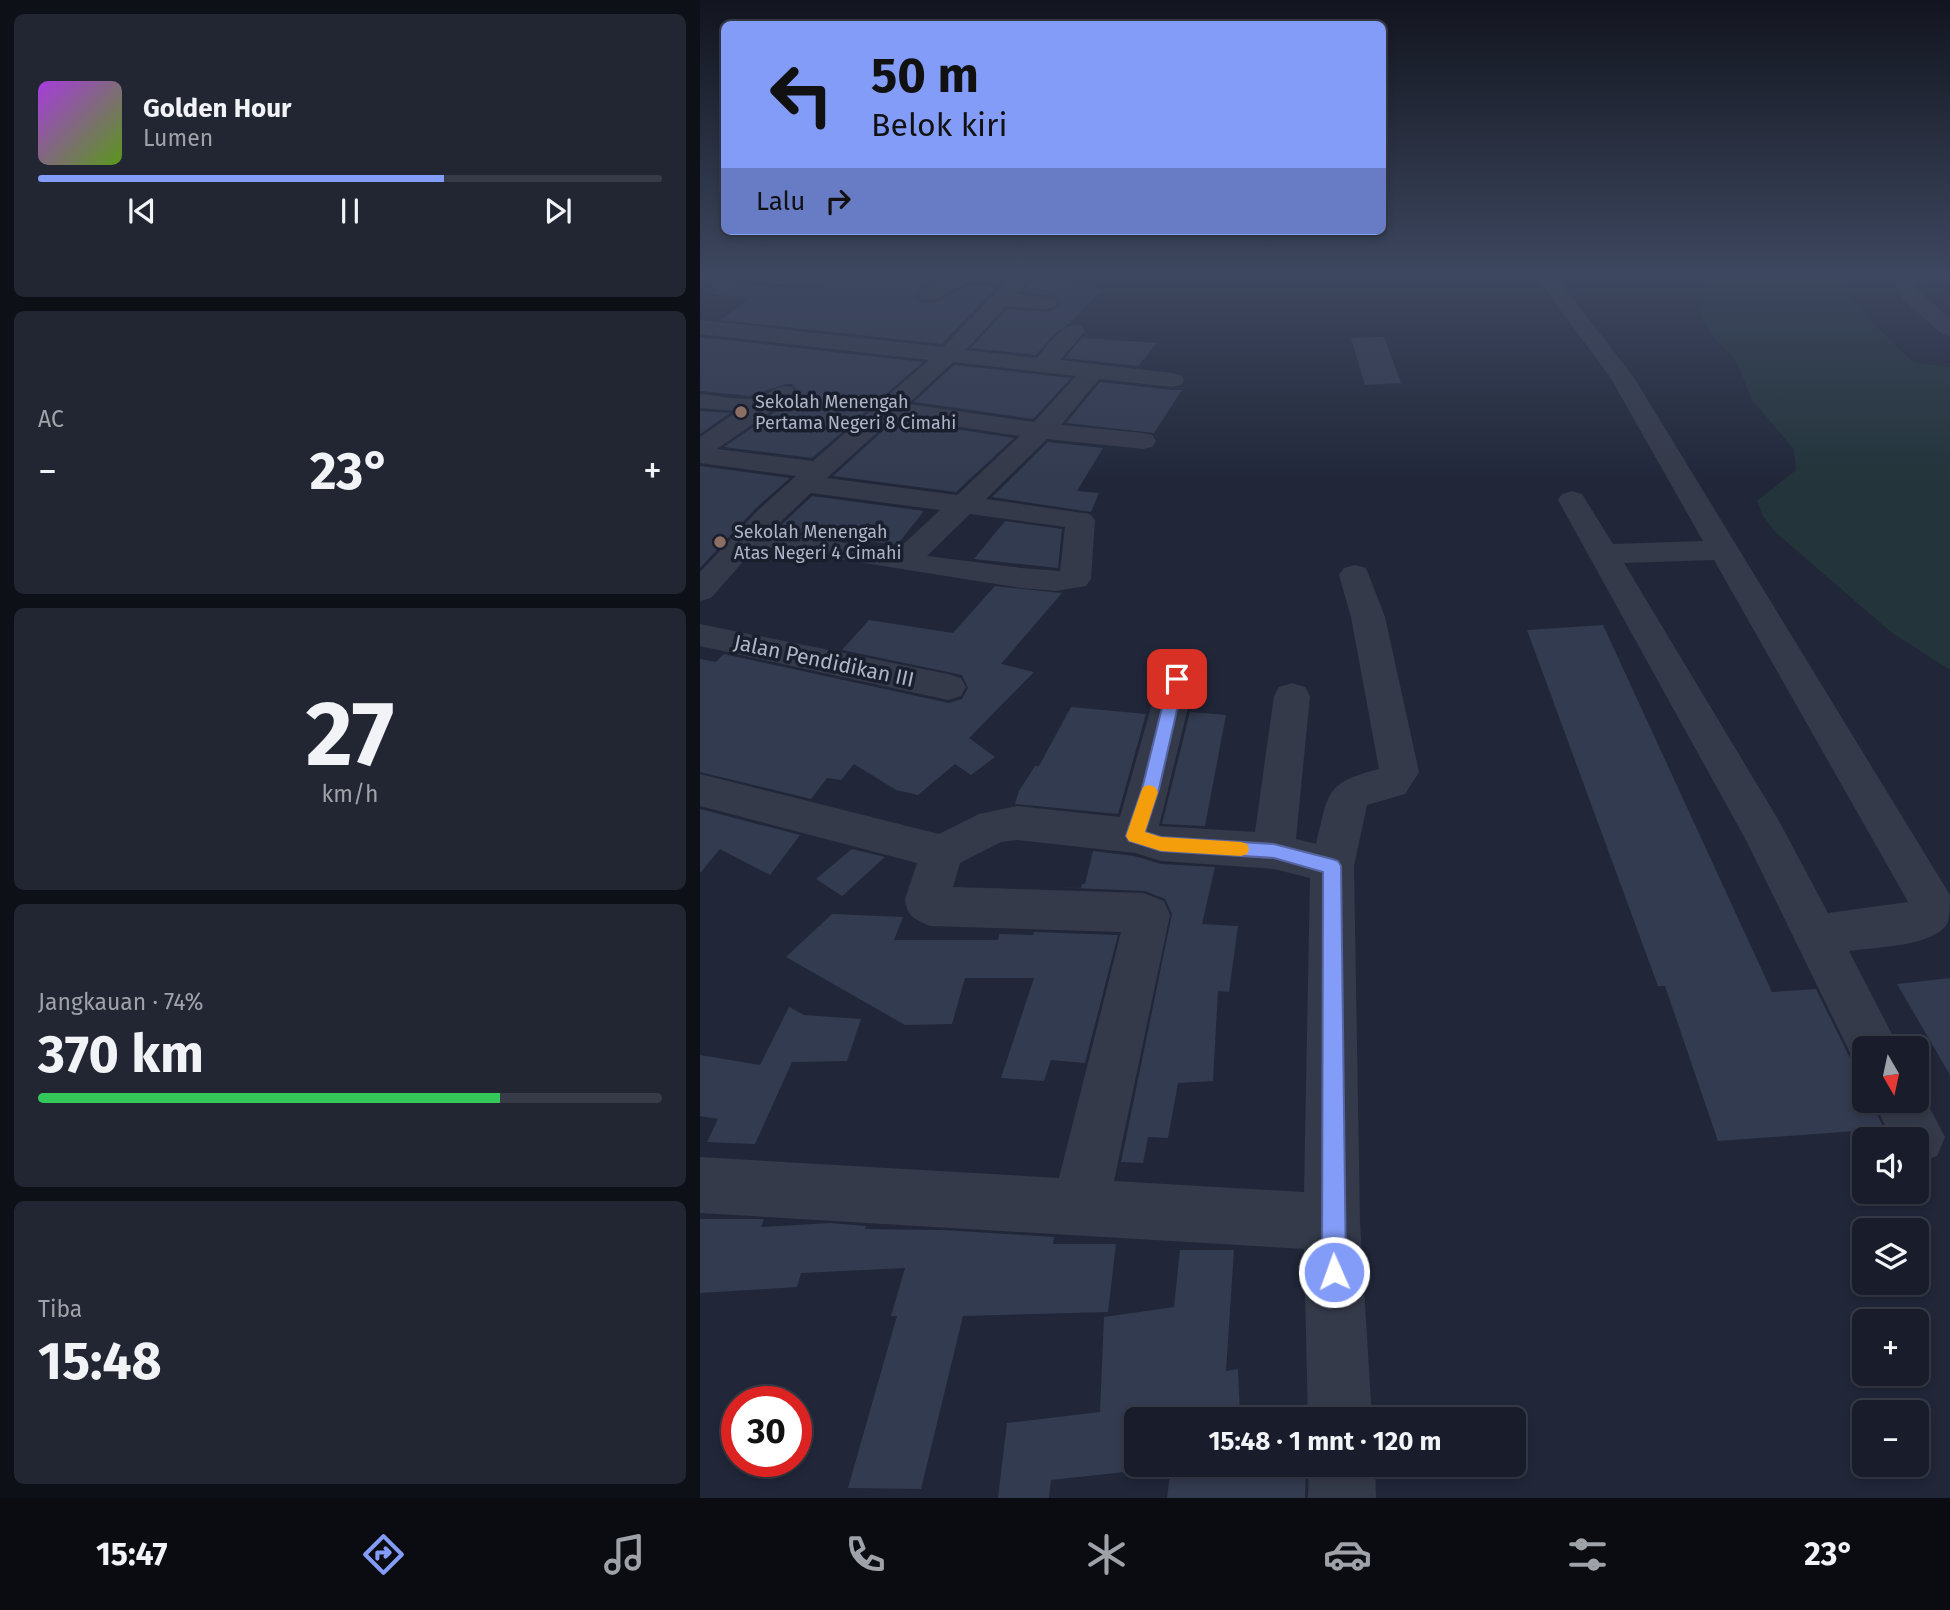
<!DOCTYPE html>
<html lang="id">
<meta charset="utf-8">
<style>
body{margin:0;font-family:"Fira Sans",sans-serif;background:#222633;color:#f1f3f6;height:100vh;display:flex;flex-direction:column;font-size:26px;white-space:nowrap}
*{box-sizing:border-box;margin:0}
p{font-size:23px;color:#9fa2a9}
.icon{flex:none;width:38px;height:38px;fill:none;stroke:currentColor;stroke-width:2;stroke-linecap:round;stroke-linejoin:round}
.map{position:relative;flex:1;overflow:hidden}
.sheet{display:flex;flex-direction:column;gap:14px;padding:14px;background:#0e1018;width:700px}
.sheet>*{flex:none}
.top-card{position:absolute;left:21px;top:21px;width:665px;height:214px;border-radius:10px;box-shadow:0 4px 10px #0003,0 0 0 2px #373b47;background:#839cf7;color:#111;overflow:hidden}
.needle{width:46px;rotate:171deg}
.fabs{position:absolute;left:1152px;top:1036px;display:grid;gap:14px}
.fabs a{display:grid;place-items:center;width:77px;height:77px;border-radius:10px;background:#191d2b;box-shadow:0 4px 10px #0003,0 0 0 2px #373b47;font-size:35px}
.speed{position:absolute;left:21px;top:1386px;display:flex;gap:14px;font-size:35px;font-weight:700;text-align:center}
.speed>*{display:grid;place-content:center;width:91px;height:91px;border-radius:50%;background:#191d2b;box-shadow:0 4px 10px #0003,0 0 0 2px #373b47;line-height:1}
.speed .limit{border:10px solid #d22;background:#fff;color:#111}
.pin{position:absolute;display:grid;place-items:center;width:60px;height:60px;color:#fff;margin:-30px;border-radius:14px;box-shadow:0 4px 10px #0006}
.me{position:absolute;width:77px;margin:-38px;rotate:358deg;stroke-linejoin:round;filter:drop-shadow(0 0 5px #0008)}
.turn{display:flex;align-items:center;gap:24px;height:147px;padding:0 35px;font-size:32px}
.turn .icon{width:91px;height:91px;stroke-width:2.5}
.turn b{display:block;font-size:49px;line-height:60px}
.then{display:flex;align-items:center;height:66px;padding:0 35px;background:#0003;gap:14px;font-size:26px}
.big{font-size:52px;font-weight:700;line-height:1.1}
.sheet .widget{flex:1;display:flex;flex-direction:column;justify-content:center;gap:10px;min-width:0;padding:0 24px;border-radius:10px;background:#222633}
.sheet .dial{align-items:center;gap:0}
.dial b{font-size:91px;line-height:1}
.song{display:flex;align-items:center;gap:21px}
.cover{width:84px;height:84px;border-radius:10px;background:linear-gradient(135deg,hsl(280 70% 55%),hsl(90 70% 35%))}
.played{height:7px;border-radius:4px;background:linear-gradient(90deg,#839cf7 65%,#373b47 65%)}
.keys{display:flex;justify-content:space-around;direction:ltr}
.heat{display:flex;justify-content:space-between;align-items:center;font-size:38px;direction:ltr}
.charge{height:10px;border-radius:5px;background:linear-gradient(90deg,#34c759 74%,#373b47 0)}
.trip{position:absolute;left:424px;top:1407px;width:402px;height:70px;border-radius:10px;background:#191d2b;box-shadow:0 4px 10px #0003,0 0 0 2px #373b47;font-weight:700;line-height:70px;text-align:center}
.tabs{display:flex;height:112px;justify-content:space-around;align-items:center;background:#0a0c11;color:#9fa2a9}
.tabs .icon{width:49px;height:49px}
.tabs .current{color:#839cf7}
.tabs b{font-size:32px;color:#f1f3f6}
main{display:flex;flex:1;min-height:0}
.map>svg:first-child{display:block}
</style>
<main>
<section class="sheet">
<div class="widget">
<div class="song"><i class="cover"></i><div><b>Golden Hour</b><p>Lumen</p></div></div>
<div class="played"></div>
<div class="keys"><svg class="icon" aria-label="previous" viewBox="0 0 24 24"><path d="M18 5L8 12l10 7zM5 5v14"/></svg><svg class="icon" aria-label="pause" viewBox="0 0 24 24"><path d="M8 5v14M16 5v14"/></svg><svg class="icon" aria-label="next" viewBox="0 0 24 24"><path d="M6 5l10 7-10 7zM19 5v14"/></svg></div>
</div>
<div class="widget"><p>AC</p>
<div class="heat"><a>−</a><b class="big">23°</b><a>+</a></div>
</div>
<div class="widget dial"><b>27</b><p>km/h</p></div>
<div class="widget"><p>Jangkauan · 74%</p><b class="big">370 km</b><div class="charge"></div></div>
<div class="widget"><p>Tiba</p><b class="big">15:48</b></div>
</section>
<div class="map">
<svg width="1250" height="1498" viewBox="0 0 1250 1498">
<rect width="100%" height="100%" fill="#212739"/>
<path fill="#23343a" d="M 1006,273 L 1130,273 L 1176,326 L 1214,363 L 1250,367 L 1250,670 L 1191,632 L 1075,532 L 1063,516 L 1057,501 L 1096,470 L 1094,449 L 1052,400 L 1036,361 L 1009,332 L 999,312 L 1011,278 Z"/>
<g fill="#333b50">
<path d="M 115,273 L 250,273 L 219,290 L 215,296 L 221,303 L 236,302 L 269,285 L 298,286 L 242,344 L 20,320 L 52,298 L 13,294 L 13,282 L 112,289 L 120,287 L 125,280 L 121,274 Z"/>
<path d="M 335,278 L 396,286 L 392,290 L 401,291 L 369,324 L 355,333 L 336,355 L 271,348 L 307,309 L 348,312 L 361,305 L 355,296 L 322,292 Z"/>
<path d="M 0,337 L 223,362 L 112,458 L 24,447 L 94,399 L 97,391 L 92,384 L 86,384 L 49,396 L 0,391 Z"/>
<path d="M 684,337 L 701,383 L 665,385 L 651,338 Z"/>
<path d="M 382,338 L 457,343 L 438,366 L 365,358 Z"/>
<path d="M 254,365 L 371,378 L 333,419 L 214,402 Z"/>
<path d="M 400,382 L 472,390 L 482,390 L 454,433 L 366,423 Z"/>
<path d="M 0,411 L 30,413 L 0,434 Z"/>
<path d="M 195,420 L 314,438 L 256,492 L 133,476 Z"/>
<path d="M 348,442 L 403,448 L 377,491 L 399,493 L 391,512 L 292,497 Z"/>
<path d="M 0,466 L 90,478 L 56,508 L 0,568 Z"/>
<path d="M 112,496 L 224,511 L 197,545 L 77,529 Z"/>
<path d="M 305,521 L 362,529 L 358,568 L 274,559 Z"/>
<path d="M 295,586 L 362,593 L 301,664 L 334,672 L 269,738 L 295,757 L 271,775 L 255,764 L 218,795 L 196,790 L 154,764 L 141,780 L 127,778 L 111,799 L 0,772 L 0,659 L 16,662 L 24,654 L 249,703 L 262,699 L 268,688 L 262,675 L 142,650 L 169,620 L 253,633 Z"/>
<path d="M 903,625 L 1072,992 L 1116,989 L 1154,1066 L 1164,1071 L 1164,1101 L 1171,1101 L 1184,1129 L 1018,1141 L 965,986 L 958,986 L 827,630 Z"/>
<path d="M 371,707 L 446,714 L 418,814 L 315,804 L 319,791 L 335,766 L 339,766 Z"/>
<path d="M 490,712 L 526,715 L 505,826 L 462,824 Z"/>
<path d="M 0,809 L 100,835 L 70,875 L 20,849 L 0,873 Z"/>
<path d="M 152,849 L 185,857 L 142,896 L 116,879 Z"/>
<path d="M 393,851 L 434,856 L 461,864 L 515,867 L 502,924 L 538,926 L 529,992 L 518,991 L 513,1081 L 478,1083 L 468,1138 L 448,1137 L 443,1163 L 421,1162 L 472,914 L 465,899 L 445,891 L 349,887 L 381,888 L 382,884 L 385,884 Z"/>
<path d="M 132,914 L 203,917 L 194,940 L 298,940 L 299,934 L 333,935 L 334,932 L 418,935 L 385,1063 L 351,1060 L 344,1081 L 301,1078 L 334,978 L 265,978 L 252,1024 L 205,1025 L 86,957 Z"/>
<path d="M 1250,978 L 1250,1075 L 1197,984 Z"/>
<path d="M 89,1007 L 104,1015 L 161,1019 L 147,1061 L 92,1062 L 55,1144 L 7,1142 L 18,1119 L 0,1116 L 0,1055 L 60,1065 Z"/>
<path d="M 0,1219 L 64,1219 L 61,1227 L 130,1223 L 166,1226 L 165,1229 L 243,1230 L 354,1237 L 353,1244 L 416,1244 L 408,1312 L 263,1316 L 221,1489 L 148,1488 L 197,1316 L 191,1316 L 205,1268 L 101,1273 L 97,1287 L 0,1293 Z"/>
<path d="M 480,1250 L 534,1250 L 526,1371 L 538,1369 L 540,1419 L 436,1419 L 436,1465 L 606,1465 L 605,1498 L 467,1498 L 471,1467 L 351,1480 L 349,1498 L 298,1498 L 307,1423 L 400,1412 L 404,1317 L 474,1307 Z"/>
</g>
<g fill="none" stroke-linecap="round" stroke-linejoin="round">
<g fill="#353a4a" fill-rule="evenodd">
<path d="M 0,273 C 38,273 82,267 119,276 L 122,280 L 119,284 L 112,286 L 0,279 Z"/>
<path d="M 255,273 L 336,273 L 317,294 L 355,299 L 359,303 L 355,307 L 348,309 L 306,306 L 266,350 L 337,358 C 349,345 362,321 382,326 L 385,331 L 360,360 L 472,373 L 481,375 L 484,380 L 481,385 L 472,387 L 399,379 L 361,425 L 443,433 L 452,435 L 456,441 L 452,447 L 443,449 L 347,439 L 286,499 L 390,514 L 395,520 L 391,579 L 386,586 L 356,591 L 321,588 L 57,546 L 11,598 L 0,601 L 0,572 L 58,510 L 96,476 L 0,463 L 0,437 L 38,411 L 0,408 L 0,394 C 17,395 39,401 56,398 C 71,395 75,383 92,387 L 95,392 L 92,397 L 17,449 L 113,461 L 229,360 L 0,334 L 0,320 L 243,347 L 304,284 L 268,282 L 235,300 L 221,300 L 218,296 L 221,292 ZM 253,362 L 376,376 L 334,422 L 208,404 ZM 194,417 L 320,436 L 257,495 L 127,478 ZM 111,493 L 240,510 L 196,551 L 71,531 ZM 270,514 L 365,527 L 360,571 L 321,568 L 227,556 Z"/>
<path d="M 833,273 L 853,273 L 933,376 L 1250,895 C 1250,903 1250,914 1248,922 C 1236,947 1174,947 1149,951 L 1199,1048 L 1164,1048 L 1164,1069 L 1156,1065 L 1047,842 L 858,500 L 862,494 L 872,491 L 882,494 L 913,544 L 1003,541 L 910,377 ZM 1014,560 L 1207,900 L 1208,902 L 1128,913 L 1079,821 L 924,563 Z"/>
<path d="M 1204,273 L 1231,273 L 1216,286 L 1218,291 L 1250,318 L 1250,336 L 1242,334 L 1202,298 L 1196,286 Z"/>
<path d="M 655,565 L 666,568 L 685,617 L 719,772 L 705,794 L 667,805 L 654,866 L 660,1222 L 672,1419 L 608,1419 L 604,1249 L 0,1213 L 0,1157 L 359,1178 L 421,932 L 230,926 C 216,920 206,916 205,899 L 217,863 L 0,806 L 0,774 L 239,834 L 279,814 L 317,806 L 420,817 L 459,679 L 464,670 L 477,666 L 490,670 L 495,679 L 459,826 L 555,832 L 574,696 L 579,687 L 592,683 L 605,687 L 610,696 L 596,839 L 616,844 C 629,793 624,783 679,769 L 651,617 L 639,575 L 644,568 ZM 317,840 L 435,853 L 461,861 L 574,869 L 610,878 L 604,1192 L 414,1181 L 470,915 L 464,901 L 444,893 L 253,887 L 260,863 L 301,842 Z"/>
<path d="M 0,624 L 248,674 L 261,678 L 266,687 L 261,696 L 248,700 L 0,646 Z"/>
<path d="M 1216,1082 L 1245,1137 L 1237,1156 L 1218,1164 L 1216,1139 L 1191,1139 L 1174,1101 L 1216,1101 Z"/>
<path d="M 609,1465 L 675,1465 L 676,1498 L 608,1498 Z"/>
</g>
</g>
<linearGradient id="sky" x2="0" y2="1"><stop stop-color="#12151f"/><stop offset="0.57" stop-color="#3d475f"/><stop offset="1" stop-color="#3d475f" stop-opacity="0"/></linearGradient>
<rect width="1250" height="482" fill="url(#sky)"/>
<path fill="#839cf7" stroke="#5565a1" stroke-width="2" d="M 477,674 L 484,679 L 459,789 L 445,832 L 461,837 L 574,844 L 632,859 L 638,861 L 641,866 L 646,1272 L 643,1280 L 634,1284 L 625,1280 L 622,1272 L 623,872 L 574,858 L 461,851 L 429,841 L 426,836 L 442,789 L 469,679 Z"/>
<path fill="#f59e0b" d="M 449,785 L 455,787 L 458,792 L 445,832 L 461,837 L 541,842 L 547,844 L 549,849 L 547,854 L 541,856 L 461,851 L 429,841 L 426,836 L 441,792 L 443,787 Z"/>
<g fill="#8d6e63" stroke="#1a1f2e" stroke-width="2.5">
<circle cx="41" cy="412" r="7"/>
<circle cx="20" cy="542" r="7"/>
</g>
<g text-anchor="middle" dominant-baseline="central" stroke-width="7" stroke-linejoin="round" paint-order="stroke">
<g font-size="18" fill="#b0b4c6" stroke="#1a1f2e" text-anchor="start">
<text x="55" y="402">Sekolah Menengah<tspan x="55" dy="21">Pertama Negeri 8 Cimahi</tspan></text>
<text x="34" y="532">Sekolah Menengah<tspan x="34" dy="21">Atas Negeri 4 Cimahi</tspan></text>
</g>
<g font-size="21" fill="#b0b4c6" stroke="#1a1f2e">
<text transform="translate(124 661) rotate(12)">Jalan Pendidikan III</text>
</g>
</g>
</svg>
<div class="fabs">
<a><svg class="needle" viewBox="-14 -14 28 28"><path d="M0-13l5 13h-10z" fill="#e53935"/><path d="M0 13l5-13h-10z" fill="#9fa2a9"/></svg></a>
<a><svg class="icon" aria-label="sound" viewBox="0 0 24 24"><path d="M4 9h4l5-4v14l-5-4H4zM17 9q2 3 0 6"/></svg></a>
<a><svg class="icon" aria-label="layers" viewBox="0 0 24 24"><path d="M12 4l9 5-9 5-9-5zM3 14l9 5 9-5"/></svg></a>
<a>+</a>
<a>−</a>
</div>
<div class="speed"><div class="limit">30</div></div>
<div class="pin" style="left:477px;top:679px;background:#d93025"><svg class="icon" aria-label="arrive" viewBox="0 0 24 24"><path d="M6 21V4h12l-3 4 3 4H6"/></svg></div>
<svg class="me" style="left:634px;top:1272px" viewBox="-20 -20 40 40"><circle r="17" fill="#839cf7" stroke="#fff" stroke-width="3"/><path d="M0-11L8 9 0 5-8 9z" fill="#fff"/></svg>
<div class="trip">15:48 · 1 mnt · 120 m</div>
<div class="top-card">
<div class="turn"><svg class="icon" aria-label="left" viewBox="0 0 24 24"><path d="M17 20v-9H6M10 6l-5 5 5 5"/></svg><div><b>50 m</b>Belok kiri</div></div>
<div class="then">Lalu<svg class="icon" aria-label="right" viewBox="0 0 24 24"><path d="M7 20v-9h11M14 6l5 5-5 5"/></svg></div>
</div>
</div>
</main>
<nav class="tabs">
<b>15:47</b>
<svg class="icon current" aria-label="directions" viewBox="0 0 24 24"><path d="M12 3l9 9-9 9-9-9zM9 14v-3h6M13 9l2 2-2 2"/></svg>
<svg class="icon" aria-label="music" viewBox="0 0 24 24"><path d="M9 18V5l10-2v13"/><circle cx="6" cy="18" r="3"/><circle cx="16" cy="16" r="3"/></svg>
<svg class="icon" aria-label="phone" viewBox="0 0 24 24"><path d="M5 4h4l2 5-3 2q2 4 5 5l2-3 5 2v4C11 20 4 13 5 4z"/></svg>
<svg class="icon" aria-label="climate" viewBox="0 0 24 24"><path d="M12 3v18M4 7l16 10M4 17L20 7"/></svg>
<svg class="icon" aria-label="car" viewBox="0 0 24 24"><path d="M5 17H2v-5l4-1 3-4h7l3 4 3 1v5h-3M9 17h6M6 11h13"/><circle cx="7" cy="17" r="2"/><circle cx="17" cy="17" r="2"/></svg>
<svg class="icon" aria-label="filters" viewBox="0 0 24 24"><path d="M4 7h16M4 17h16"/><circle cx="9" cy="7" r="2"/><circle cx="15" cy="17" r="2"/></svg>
<b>23°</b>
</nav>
